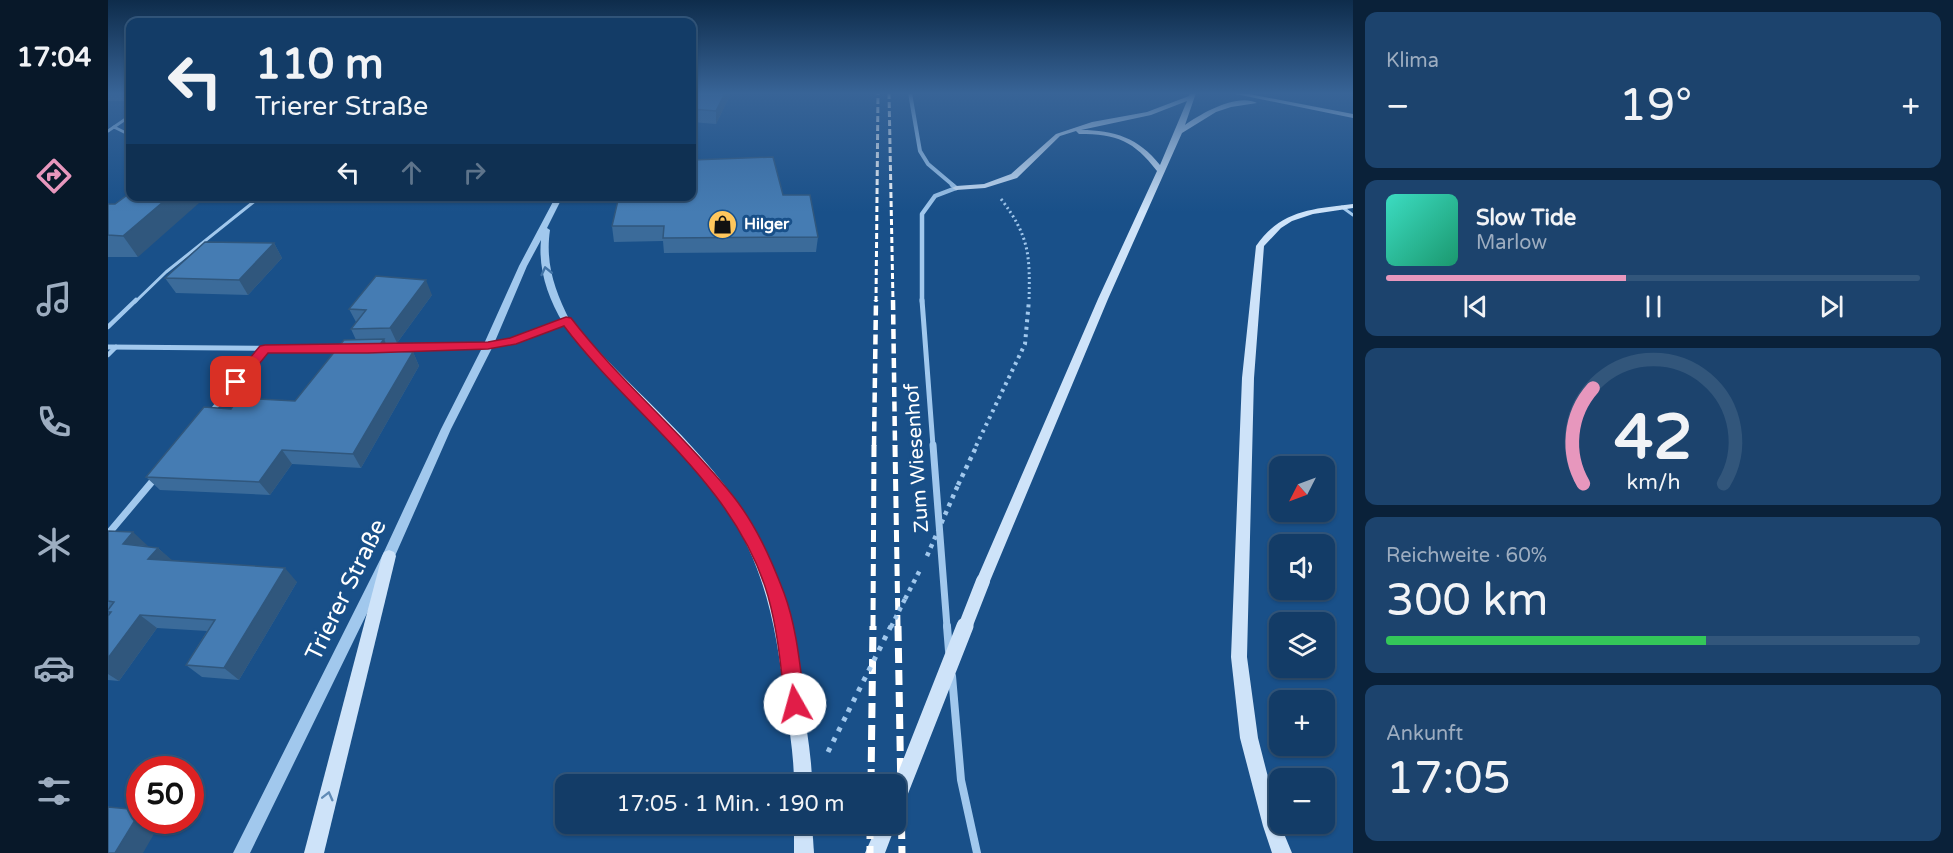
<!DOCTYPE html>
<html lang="de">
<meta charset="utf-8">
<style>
body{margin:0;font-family:"Varela Round",sans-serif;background:#1c436d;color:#f1f3f6;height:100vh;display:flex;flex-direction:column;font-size:22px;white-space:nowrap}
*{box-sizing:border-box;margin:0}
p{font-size:20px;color:#9dadc0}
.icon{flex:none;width:33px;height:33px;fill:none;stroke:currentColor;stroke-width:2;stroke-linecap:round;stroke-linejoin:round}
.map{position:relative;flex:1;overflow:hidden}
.side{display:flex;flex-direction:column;gap:12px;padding:12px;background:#0a2139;width:600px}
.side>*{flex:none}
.banner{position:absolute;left:18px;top:18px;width:570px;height:183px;border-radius:12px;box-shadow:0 2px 4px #0004,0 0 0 2px #32567b;background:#133c67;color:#f1f3f6;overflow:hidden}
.needle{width:39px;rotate:228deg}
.tools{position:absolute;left:1161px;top:456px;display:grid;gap:12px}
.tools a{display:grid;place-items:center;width:66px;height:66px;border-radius:12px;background:#133c67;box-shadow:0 2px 4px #0004,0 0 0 2px #32567b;font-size:30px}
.speed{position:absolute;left:18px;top:756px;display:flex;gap:12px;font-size:30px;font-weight:700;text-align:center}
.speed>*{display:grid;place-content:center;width:78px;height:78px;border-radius:50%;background:#133c67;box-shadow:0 2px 4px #0004,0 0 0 2px #32567b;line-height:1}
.speed .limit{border:9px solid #d22;background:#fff;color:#111}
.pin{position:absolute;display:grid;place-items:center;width:51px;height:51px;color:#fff;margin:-26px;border-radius:12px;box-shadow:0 3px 9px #0006}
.me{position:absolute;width:66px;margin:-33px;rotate:353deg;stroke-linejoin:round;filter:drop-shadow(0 0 4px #0008)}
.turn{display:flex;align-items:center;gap:21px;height:126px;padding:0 30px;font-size:27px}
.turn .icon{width:78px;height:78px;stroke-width:2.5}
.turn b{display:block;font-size:42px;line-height:51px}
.lanes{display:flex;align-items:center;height:57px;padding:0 30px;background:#0003;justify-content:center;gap:30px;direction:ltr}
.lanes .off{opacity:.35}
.big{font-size:45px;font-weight:600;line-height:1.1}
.side .widget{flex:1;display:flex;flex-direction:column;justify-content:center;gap:9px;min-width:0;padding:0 21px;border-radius:12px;background:#1c436d}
.side .dial{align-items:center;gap:0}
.dial svg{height:156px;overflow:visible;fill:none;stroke:#32567b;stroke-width:7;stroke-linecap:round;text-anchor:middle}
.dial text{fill:#f1f3f6;stroke:none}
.song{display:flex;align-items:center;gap:18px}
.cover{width:72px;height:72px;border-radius:9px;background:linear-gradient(135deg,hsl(170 70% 55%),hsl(160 70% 35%))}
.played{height:6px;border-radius:3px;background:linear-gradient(90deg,#e797bd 45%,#32567b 45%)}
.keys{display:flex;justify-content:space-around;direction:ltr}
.heat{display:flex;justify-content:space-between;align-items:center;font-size:33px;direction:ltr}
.charge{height:9px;border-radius:4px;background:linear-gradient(90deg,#34c759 60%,#32567b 0)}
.trip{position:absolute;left:447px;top:774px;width:351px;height:60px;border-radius:12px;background:#133c67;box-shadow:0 2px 4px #0004,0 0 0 2px #32567b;font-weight:600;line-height:60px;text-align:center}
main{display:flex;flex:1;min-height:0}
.tabs{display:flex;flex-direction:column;width:108px;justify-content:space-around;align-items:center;background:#081829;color:#9dadc0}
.tabs .icon{width:42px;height:42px}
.tabs .selected{color:#e797bd}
.tabs b{font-size:27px;color:#f1f3f6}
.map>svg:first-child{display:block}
</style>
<main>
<nav class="tabs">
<b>17:04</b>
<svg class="icon selected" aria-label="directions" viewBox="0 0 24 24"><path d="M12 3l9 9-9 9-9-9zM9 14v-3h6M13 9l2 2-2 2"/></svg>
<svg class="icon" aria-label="music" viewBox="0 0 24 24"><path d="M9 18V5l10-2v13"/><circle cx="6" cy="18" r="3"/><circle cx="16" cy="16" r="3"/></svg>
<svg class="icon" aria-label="phone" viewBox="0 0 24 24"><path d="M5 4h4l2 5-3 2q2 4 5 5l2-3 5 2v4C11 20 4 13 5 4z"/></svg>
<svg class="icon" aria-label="climate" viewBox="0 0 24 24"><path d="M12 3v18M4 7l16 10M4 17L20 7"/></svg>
<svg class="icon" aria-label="car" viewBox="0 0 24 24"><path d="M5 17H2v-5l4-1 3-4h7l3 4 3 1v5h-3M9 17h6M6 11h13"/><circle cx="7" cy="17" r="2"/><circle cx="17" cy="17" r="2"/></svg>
<svg class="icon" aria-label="filters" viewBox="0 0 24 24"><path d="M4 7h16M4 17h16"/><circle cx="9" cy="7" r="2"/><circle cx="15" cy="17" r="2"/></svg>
</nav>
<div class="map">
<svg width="1245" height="853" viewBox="0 0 1245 853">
<rect width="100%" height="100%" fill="#195089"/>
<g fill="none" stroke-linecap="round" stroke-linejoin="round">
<path stroke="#a1c8ed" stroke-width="3" stroke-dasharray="2 3" stroke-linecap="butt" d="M 893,199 C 922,237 922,256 921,302"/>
<path stroke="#a1c8ed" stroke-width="4" stroke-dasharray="3 4.5" stroke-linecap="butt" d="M 868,446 L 917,344 L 921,300"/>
<g stroke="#a1c8ed" stroke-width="4.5" stroke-dasharray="4 5" stroke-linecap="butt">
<path d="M 850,485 L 869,445"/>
<path d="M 797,599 L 813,568"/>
</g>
<path stroke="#a1c8ed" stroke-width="5" stroke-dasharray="4.5 7" stroke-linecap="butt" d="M 720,752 L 740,712"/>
<g stroke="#a1c8ed" stroke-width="3">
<path d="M 6,127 L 22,135"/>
<path d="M 0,131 L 22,116"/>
<path d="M 1234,207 L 1245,215"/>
<path d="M 27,302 L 58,272 L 153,196"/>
</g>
<g stroke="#a1c8ed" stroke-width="4.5">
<path d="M 0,327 L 28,300"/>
<path d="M 0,355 L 8,347"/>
</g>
<path stroke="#a1c8ed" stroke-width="4" d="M 802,93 L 812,151 L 820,164 L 846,186"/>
<g stroke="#a1c8ed" stroke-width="4.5">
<path d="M 844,185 L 848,188"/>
<path d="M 814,302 L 814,214 L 827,196 L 848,188"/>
</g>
<g stroke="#a1c8ed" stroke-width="5">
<path d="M 814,300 L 825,446"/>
<path d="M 0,347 L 236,349"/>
<path d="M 274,349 L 380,346 L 404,341 L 458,321"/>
<path d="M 103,412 L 157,349"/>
</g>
<g stroke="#a1c8ed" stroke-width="7">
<path d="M 825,445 L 839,627"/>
<path d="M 0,534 L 48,477"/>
</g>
<g stroke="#a1c8ed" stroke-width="8">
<path d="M 839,626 L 841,651"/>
<path d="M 844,676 L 853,780 L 869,853"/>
</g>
<path fill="#a1c8ed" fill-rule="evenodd" d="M 448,196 L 455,196 L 439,228 L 442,230 C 437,264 447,291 462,321 L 458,324 L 455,323 C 440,298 430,269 433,240 L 419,266 L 385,346 L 343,429 L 287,556 L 142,853 L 125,853 L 275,554 L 333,429 L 375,346 L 411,266 Z"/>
<g fill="#cee3f9" fill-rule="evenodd">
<path d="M 1082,93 L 1088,93 L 1077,125 C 1094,113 1129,93 1149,103 L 1123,107 L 1108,112 L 1074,133 L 1000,299 L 882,581 L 880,586 L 875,587 L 870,586 L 868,581 L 990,299 L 1049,171 C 1026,141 1009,134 971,134 L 968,131 L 952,136 L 909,178 L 877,188 L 848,190 L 844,188 L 848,186 L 876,184 L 903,174 L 948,134 L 984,122 L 1039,112 L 1081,96 ZM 1079,101 L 1052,165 C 1031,138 1006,130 973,130 L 1043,115 Z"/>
<path d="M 1123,93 L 1136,93 L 1245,114 L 1245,118 Z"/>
<path d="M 1245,204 L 1245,208 L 1205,214 L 1184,221 L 1173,228 L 1156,246 L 1146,378 L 1139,657 L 1150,738 L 1172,824 L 1184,853 L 1164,853 L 1155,826 L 1132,738 L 1123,657 L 1134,378 L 1148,246 C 1173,210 1204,209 1245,204 Z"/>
<path d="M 458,318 L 462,319 C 526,396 615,459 658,552 C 678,597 687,645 694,694 C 697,724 704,754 704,784 L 686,784 C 686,758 682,733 678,707 C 667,618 656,554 599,482 C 554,426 500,379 454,323 L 453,321 Z"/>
<path d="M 281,550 L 286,552 L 288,556 L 216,853 L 196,853 L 274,556 L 276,552 Z"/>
<path d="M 788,822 L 788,824 L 777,853 L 757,853 L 770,824 L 788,824 Z"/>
<path d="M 686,824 L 704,824 L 706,853 L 686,853 Z"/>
</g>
<g stroke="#fff" stroke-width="3" stroke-dasharray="6 3" stroke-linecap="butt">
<path d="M 781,93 L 785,302"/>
<path d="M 768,302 L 770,93"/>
</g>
<g stroke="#fff" stroke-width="4.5" stroke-dasharray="10 4.5" stroke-linecap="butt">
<path d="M 785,300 L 787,446"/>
<path d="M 766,446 L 768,300"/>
</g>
<g stroke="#fff" stroke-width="5" stroke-dasharray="12 5" stroke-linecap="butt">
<path d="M 787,445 L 790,627"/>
<path d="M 765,627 L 766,445"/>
</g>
<g stroke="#fff" stroke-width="7" stroke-dasharray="15 7" stroke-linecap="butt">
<path d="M 790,626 L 794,853"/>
<path d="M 763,784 L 765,626"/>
<path d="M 762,824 L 762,853"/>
</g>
<g stroke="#a1c8ed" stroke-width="4.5" stroke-dasharray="4 5" stroke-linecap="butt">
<path d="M 819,556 L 850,485"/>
<path d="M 783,627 L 797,599"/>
</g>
<path stroke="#a1c8ed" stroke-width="5" stroke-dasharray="4.5 7" stroke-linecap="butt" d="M 740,712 L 783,626"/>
<path stroke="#cee3f9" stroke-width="14" d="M 857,627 L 875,581"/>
<path stroke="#cee3f9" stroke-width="17" d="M 788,801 L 857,626"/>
</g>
<g fill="#3b6b9a">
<rect x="0" y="93" width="22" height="8"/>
<path d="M 584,93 L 623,93 L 608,124 L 584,122 Z"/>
<path d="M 675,195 L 710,237 L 708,252 L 556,253 L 555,241 L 506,242 L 504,226 Z"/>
<path d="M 349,196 L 393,196 L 393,198 Z"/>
<path d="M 0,204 L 30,257 L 0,257 Z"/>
<path d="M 166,243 L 174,258 L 140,295 L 68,293 L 57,278 Z"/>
<path d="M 324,295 L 289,343 L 278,344 L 281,351 L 305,352 L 311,366 L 253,468 L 184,464 L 162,495 L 52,490 L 38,477 L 123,409 L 187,401 L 248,340 L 243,329 L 248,322 L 241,309 Z"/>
<path d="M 0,531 L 40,547 L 50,548 L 64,561 L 189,582 L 131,680 L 94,677 L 78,665 L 99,631 L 49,628 L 11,681 L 0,680 L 0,616 L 1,614 L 0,613 Z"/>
</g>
<g fill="#30577d">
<path d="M 617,93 L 623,93 L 608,124 L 608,111 Z"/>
<path d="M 62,196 L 99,196 L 30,257 L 15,236 Z"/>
<path d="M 166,243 L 174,258 L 140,295 L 131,280 Z"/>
<path d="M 318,280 L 324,295 L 289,343 L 282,328 Z"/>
<path d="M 276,339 L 282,353 L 268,350 Z"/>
<path d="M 305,352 L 311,366 L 253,468 L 245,454 Z"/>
<path d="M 174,450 L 184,464 L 162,495 L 151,482 Z"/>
<path d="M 25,532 L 40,546 L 15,544 Z"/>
<path d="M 50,548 L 65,561 L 40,559 Z"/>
<path d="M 177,568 L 189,582 L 131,680 L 116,668 Z"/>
<path d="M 32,615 L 49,628 L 11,681 L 0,674 L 0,658 Z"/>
<path d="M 32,812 L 32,820 L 54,820 L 35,853 L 7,853 Z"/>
</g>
<g fill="#457cb3" stroke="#30577d" stroke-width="1.5">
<path d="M 584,93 L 617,93 L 608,111 L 584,109 Z"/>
<path d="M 665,157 L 675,195 L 702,195 L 710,237 L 555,238 L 556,226 L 504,226 L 511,196 L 584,196 L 584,160 Z"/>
<path d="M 22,193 L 22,196 L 62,196 L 15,236 L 0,235 L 0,204 L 7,204 Z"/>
<path d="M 97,242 L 166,243 L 131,280 L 57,278 Z"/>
<path d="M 268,276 L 318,280 L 282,328 L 243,329 L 258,310 L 241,309 Z"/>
<path d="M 276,339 L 268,350 L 305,352 L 245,454 L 174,450 L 151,482 L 38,477 L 96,407 L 123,409 L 131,398 L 187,401 L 236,340 Z"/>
<path d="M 0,531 L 25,532 L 15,544 L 50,548 L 40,559 L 177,568 L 116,668 L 78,665 L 107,620 L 32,615 L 0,658 L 0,616 L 3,612 L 0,612 L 0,610 L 6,602 L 0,601 Z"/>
<path d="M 0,807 L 32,810 L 32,812 L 7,853 L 0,853 Z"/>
</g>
<defs><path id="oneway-chevron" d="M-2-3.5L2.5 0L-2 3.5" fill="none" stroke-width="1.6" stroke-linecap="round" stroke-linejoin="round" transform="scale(1.5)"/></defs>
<use stroke="#4274a7" href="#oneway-chevron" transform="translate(438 271) rotate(-103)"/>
<use stroke="#618bb6" href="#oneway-chevron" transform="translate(220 796) rotate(-76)"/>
<linearGradient id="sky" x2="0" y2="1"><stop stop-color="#0e2c4b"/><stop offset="0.44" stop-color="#386497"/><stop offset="1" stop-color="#386497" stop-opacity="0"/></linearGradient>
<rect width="1245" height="212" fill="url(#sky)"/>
<path fill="#e11d48" stroke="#92132f" stroke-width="1.5" d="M 458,317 L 463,318 C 512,382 575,433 625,496 C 648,525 663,559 676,593 C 689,628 692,667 697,704 L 694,711 L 687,714 L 680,711 L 677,704 C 673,668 670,632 660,596 C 628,484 523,415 456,326 L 408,344 L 380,349 L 260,353 L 160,353 L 133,386 L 124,386 L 122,382 L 152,346 L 157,345 L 380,342 L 402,338 Z"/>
<defs>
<symbol id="shop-disc" viewBox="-11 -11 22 22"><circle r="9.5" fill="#ffc75d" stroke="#195089"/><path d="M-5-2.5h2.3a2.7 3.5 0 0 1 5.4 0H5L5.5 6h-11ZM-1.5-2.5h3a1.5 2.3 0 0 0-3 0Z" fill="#111"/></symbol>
</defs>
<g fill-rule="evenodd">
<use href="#shop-disc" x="598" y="208" width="33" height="33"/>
</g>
<g text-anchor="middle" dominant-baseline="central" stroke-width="6" stroke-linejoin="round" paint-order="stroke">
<g font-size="16" font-weight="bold" fill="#fff" stroke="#195089" text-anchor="start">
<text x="636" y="224">Hilger</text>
</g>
<g font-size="20" fill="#fff" stroke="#195089">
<text transform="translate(809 458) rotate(-94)">Zum Wiesenhof</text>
</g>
<g font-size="24" fill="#fff" stroke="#195089">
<text transform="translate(238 590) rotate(-64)">Trierer Straße</text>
</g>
</g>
</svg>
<div class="tools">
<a><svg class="needle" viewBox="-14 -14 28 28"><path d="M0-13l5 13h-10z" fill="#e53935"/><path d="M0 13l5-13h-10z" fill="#9dadc0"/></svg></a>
<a><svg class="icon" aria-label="sound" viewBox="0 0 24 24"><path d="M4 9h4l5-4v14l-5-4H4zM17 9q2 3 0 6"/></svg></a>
<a><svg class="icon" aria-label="layers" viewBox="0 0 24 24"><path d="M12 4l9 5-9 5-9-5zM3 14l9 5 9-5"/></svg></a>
<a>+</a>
<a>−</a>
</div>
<div class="speed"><div class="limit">50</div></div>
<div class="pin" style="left:128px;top:382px;background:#d93025"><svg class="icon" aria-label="arrive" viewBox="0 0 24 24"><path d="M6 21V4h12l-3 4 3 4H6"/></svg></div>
<svg class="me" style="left:687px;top:704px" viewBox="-20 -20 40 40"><circle r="19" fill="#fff"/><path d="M0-13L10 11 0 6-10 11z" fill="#e11d48"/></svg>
<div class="trip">17:05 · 1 Min. · 190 m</div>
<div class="banner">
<div class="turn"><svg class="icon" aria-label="left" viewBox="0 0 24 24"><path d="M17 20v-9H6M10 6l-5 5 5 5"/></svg><div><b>110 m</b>Trierer Straße</div></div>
<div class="lanes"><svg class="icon" aria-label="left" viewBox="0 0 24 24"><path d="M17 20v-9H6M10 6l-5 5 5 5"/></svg><svg class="icon off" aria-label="ahead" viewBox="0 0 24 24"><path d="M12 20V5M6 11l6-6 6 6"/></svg><svg class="icon off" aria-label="right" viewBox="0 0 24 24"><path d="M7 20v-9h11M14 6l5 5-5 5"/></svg></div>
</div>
</div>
<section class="side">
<div class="widget"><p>Klima</p>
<div class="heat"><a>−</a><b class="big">19°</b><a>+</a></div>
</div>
<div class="widget">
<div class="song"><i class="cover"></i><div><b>Slow Tide</b><p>Marlow</p></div></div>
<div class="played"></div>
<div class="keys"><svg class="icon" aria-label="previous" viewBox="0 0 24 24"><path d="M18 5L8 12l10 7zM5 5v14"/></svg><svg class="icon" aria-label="pause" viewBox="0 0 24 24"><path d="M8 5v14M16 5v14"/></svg><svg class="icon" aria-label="next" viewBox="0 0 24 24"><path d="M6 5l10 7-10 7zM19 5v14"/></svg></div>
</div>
<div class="widget dial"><svg viewBox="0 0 100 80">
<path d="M14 69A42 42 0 1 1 86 69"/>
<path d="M14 69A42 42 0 0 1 19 20" stroke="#e797bd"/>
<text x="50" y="56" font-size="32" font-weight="700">42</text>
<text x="50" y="72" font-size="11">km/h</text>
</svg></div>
<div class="widget"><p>Reichweite · 60%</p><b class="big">300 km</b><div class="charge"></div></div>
<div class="widget"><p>Ankunft</p><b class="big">17:05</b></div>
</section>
</main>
